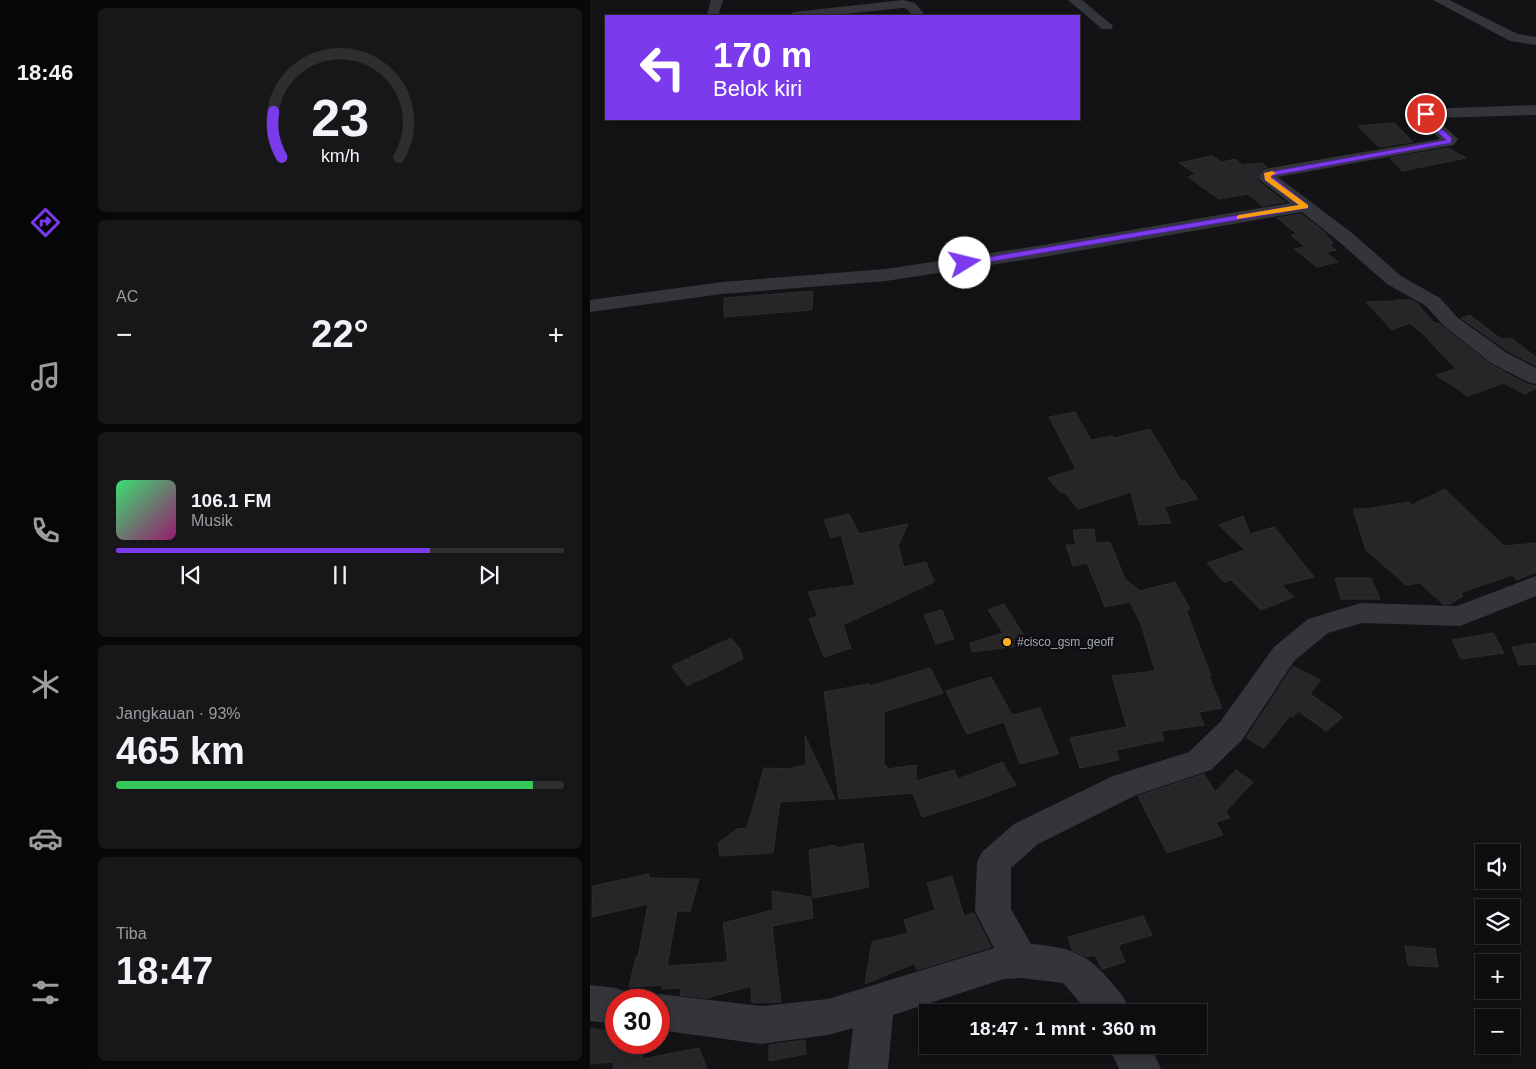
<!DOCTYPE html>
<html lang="id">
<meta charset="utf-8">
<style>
body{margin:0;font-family:Helvetica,sans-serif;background:#171719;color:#f1f3f6;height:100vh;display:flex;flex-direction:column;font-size:19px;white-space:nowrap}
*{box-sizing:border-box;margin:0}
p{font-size:16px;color:#9b9c9f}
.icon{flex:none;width:28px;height:28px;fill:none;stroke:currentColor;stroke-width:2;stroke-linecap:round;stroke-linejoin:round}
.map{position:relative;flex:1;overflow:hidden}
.drawer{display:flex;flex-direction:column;gap:8px;padding:8px;background:#080809;width:500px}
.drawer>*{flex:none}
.guide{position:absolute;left:15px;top:15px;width:475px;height:105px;border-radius:0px;box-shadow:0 2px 8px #0003,0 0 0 1px #2e2e30;background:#7c3aed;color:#fff;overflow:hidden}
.buttons{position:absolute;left:885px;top:844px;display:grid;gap:10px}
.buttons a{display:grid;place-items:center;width:45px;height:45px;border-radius:0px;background:#0e0e10;box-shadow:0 2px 8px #0003,0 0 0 1px #2e2e30;font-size:25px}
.speed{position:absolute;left:15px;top:989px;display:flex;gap:10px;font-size:25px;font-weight:700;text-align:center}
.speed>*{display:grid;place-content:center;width:65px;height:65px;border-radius:50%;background:#0e0e10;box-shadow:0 2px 8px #0003,0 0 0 1px #2e2e30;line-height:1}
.speed .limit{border:8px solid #d22;background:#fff;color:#111}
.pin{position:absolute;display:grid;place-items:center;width:42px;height:42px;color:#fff;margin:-21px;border:2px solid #fff;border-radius:50%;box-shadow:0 1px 5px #0007}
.me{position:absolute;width:55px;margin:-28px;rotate:81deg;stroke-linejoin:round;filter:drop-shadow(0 0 4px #0008)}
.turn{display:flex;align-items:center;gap:18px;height:105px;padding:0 25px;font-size:22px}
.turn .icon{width:65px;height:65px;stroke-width:2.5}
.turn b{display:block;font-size:35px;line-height:42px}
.big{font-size:38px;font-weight:800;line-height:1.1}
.drawer .card{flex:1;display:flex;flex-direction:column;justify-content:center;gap:8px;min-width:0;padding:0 18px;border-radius:8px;background:#171719}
.drawer .dial{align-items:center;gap:0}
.dial svg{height:130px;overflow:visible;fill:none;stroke:#2e2e30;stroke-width:7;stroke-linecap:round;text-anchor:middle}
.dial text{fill:#f1f3f6;stroke:none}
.song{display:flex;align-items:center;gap:15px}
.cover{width:60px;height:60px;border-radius:8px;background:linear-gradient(135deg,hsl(140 70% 55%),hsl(320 70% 35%))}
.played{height:5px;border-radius:2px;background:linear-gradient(90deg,#7c3aed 70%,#2e2e30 70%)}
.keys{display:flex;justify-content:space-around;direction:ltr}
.heat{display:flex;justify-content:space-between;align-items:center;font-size:28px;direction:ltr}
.charge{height:8px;border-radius:4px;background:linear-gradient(90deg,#34c759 93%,#2e2e30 0)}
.trip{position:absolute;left:329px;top:1004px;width:288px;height:50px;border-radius:0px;background:#0e0e10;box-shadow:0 2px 8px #0003,0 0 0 1px #2e2e30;font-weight:800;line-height:50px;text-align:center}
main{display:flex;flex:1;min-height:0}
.menu{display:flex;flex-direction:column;width:90px;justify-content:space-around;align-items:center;background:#060606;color:#9b9c9f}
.menu .icon{width:35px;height:35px}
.menu .selected{color:#7c3aed}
.menu b{font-size:22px;color:#f1f3f6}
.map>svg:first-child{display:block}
</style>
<main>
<nav class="menu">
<b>18:46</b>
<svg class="icon selected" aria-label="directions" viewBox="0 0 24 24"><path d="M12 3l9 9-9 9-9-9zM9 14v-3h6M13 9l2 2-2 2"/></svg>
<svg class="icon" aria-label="music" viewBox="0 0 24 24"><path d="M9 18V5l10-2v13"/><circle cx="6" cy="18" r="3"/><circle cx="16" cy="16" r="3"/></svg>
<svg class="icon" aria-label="phone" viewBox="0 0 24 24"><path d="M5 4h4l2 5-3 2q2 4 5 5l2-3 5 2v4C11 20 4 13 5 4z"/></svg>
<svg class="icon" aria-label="climate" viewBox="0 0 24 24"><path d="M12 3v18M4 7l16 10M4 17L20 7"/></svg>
<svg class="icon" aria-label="car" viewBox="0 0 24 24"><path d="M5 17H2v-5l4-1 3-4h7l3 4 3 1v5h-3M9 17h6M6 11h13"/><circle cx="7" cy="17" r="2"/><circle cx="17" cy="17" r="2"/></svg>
<svg class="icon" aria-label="filters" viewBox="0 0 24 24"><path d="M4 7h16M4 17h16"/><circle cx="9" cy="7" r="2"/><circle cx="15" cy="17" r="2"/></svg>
</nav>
<section class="drawer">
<div class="card dial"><svg viewBox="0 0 100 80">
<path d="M14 69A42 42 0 1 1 86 69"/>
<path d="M14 69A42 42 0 0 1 9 41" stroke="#7c3aed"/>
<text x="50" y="56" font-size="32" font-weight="700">23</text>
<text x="50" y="72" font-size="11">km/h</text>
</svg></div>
<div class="card"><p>AC</p>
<div class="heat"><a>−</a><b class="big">22°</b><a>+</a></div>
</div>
<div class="card">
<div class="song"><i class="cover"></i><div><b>106.1 FM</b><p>Musik</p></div></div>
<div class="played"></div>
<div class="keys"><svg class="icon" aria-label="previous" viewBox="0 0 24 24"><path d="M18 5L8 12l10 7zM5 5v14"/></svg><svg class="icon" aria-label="pause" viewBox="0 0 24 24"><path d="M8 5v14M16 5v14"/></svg><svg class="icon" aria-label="next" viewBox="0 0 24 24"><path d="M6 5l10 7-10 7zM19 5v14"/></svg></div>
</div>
<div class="card"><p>Jangkauan · 93%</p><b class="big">465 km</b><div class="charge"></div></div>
<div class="card"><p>Tiba</p><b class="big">18:47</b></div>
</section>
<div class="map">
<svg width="946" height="1069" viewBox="0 0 946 1069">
<rect width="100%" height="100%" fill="#131315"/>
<g fill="#262629" stroke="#2d2d31">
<path d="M 804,123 L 823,142 L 789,147 L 768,126 Z"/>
<path d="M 858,148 L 876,158 L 812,171 L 800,158 Z"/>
<path d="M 622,156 L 632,162 L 645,159 L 653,165 L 672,163 L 677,167 L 673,168 L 667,175 L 668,181 L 695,202 L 672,206 L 658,194 L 629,199 L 598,177 L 606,174 L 589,163 Z"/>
<path d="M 711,214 L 732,230 L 743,243 L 739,244 L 746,250 L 736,252 L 748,262 L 727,267 L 704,249 L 715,247 L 701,235 L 707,234 L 687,218 Z"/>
<path d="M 223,291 L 222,310 L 134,317 L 134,298 Z"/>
<path d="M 805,300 L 821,300 L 827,303 L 844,323 L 848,323 L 900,364 L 937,384 L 946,386 L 946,388 L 935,394 L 913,383 L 878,396 L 846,375 L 866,369 L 835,336 L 820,323 L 802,330 L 776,302 L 806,301 Z"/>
<path d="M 880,315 L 911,339 L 921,338 L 946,357 L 946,366 L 918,351 L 871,318 Z"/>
<path d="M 485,412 L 501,440 L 522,436 L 524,438 L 560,429 L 592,482 L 595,481 L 608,499 L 574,507 L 581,523 L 549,525 L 541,492 L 488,509 L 474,492 L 471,493 L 458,478 L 486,469 L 459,417 Z"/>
<path d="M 855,489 L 914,546 L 946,543 L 946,572 L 927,580 L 922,575 L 870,593 L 873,596 L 860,604 L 853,604 L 830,583 L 816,585 L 776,550 L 763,509 L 775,509 L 819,502 L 822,505 Z"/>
<path d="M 259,514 L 269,534 L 318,524 L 308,546 L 314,567 L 336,562 L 344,582 L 253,625 L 261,648 L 234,657 L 219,619 L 228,616 L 218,592 L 265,585 L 251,535 L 241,538 L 234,520 Z"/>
<path d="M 653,516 L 660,534 L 684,527 L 724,577 L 692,585 L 704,597 L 671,610 L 641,580 L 634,582 L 617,563 L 655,550 L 629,525 Z"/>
<path d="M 504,529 L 506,543 L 520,542 L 535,579 L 550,591 L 585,582 L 600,609 L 596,610 L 621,676 L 618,674 L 632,708 L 609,712 L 614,725 L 571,731 L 574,740 L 526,750 L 529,760 L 490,768 L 480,738 L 537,727 L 522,676 L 565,671 L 551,624 L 540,602 L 515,607 L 497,563 L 483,566 L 476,545 L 486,545 L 483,530 Z"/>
<path d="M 745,578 L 781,578 L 790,599 L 751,599 Z"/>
<path d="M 414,604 L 433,634 L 436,645 L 382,652 L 380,643 L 413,633 L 398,610 Z"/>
<path d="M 352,610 L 364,639 L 346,644 L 334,615 Z"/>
<path d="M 903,633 L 914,653 L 871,659 L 862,640 Z"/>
<path d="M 141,638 L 150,649 L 153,659 L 97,686 L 82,666 Z"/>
<path d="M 946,643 L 946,664 L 929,665 L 922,647 Z"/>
<path d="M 703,666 L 731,680 L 720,694 L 753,717 L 736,731 L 708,711 L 703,717 L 700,716 L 674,748 L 656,738 Z"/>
<path d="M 340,668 L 353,693 L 294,712 L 294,766 L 297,766 L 297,769 L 326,765 L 326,781 L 364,770 L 368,779 L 412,762 L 426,785 L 387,800 L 332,817 L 323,793 L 249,799 L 234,692 L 279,684 L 280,686 Z"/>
<path d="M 401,677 L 422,715 L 450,708 L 469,754 L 430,764 L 414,722 L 377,734 L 356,691 Z"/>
<path d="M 215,736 L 245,799 L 190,802 L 183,853 L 130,856 L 128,843 L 147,829 L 157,828 L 174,768 L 203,769 L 203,767 L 216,766 Z"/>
<path d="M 646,770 L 663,782 L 636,811 L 640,818 L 626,822 L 633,835 L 577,853 L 548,796 L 614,774 L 625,792 Z"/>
<path d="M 273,843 L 279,887 L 223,898 L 219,850 L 245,845 L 246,848 Z"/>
<path d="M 59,874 L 59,878 L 109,879 L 100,911 L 87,911 L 77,966 L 138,962 L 133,923 L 183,910 L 182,891 L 221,897 L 223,918 L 182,926 L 191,1002 L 162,1003 L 161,986 L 117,998 L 90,995 L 91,988 L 72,989 L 73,985 L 39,987 L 46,957 L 48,957 L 58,904 L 2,917 L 3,886 Z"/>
<path d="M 362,876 L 374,916 L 384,913 L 401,947 L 327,970 L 325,963 L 275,984 L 282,942 L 318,933 L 314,920 L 345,910 L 337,883 Z"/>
<path d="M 553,916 L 562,935 L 528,945 L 535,962 L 512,969 L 505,955 L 497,957 L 482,950 L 478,937 Z"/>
<path d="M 815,946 L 845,949 L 848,967 L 818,965 Z"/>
<path d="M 0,1028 L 23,1032 L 21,1042 L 55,1042 L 52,1059 L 109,1048 L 117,1069 L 23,1069 L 24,1062 L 0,1064 Z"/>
<path d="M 215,1040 L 216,1054 L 179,1061 L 179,1045 Z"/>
</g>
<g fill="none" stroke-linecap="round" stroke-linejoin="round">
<g fill="#34353a" fill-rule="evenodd">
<path d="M 121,0 L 133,0 L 128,16 L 117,15 Z"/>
<path d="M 313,0 L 325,3 L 334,14 L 333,16 L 321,16 L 321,14 L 317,9 L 313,8 L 236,16 L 198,16 L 204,12 Z"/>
<path d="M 478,0 L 492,0 L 523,26 L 522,29 L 512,29 Z"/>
<path d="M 843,0 L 859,0 L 928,34 L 946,37 L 946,45 L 920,41 Z"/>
<path d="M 946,105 L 946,115 L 845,118 L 868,139 L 864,145 L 688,177 L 762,233 L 811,276 L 850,298 L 868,318 L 917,353 L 946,368 L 946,384 L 938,382 L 901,363 L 854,326 L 836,306 L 797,284 L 748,241 L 712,212 L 453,257 L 296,281 L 132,294 L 0,312 L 0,300 L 132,282 L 296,269 L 453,245 L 700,203 L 670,180 L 668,176 L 674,169 L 680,168 L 850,139 L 825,116 L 830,111 L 835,109 Z"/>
<path d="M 946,576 L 946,596 L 870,626 L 772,623 L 738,633 L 704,661 L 652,740 L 621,770 L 546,795 L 448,844 L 421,868 L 421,909 L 441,944 C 480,947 497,953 522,983 C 530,992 537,1001 540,1012 L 498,1012 L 473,983 L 431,978 L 414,979 L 303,1015 L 298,1069 L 258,1069 L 263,1028 L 238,1035 L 171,1044 L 69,1030 L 69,1000 L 55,1000 L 69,994 L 171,1006 L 238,999 L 404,948 L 385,911 L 387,862 L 392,852 L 424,824 L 523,776 L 599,752 L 630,722 L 684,647 L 718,619 L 771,603 L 867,606 Z"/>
<path d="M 0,985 L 26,988 L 40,993 L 43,1000 L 26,1000 L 26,1024 L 0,1021 Z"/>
<path d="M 518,1045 L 560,1045 L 571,1069 L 529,1069 Z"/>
</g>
</g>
<path fill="#7c3aed" stroke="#51269a" d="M 833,113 L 838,113 L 837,116 L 862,138 L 861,143 L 681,176 L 718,205 L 718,208 L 375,266 L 371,263 L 375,261 L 709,205 L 675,180 L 674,173 L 856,140 L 831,118 L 830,116 Z"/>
<path fill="#f59e0b" d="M 682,171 L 686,173 L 681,176 L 681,178 L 718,205 L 718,208 L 647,219 L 647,216 L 649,215 L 709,205 L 675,180 L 674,173 Z"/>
<circle fill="#ffaf21" stroke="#0e0e10" stroke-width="2" cx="417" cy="642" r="5"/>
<g text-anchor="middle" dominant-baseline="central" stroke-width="5" stroke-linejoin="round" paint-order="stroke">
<g font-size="12" fill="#a3aab7" stroke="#0e0e10" text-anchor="start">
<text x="427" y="642">#cisco_gsm_geoff</text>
</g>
</g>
</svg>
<div class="buttons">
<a><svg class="icon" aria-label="sound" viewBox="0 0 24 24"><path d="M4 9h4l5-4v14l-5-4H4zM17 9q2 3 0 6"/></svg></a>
<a><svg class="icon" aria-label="layers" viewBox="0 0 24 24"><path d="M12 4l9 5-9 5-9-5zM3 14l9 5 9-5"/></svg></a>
<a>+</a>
<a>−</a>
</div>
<div class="speed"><div class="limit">30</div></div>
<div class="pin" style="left:836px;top:114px;background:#d93025"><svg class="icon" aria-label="arrive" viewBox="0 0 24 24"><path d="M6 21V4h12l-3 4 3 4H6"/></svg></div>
<svg class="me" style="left:375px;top:263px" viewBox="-20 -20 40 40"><circle r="19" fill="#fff"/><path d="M0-13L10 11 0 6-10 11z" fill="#7c3aed"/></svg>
<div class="trip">18:47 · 1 mnt · 360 m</div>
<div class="guide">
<div class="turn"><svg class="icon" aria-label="left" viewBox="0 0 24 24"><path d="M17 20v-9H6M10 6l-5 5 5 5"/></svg><div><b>170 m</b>Belok kiri</div></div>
</div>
</div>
</main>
